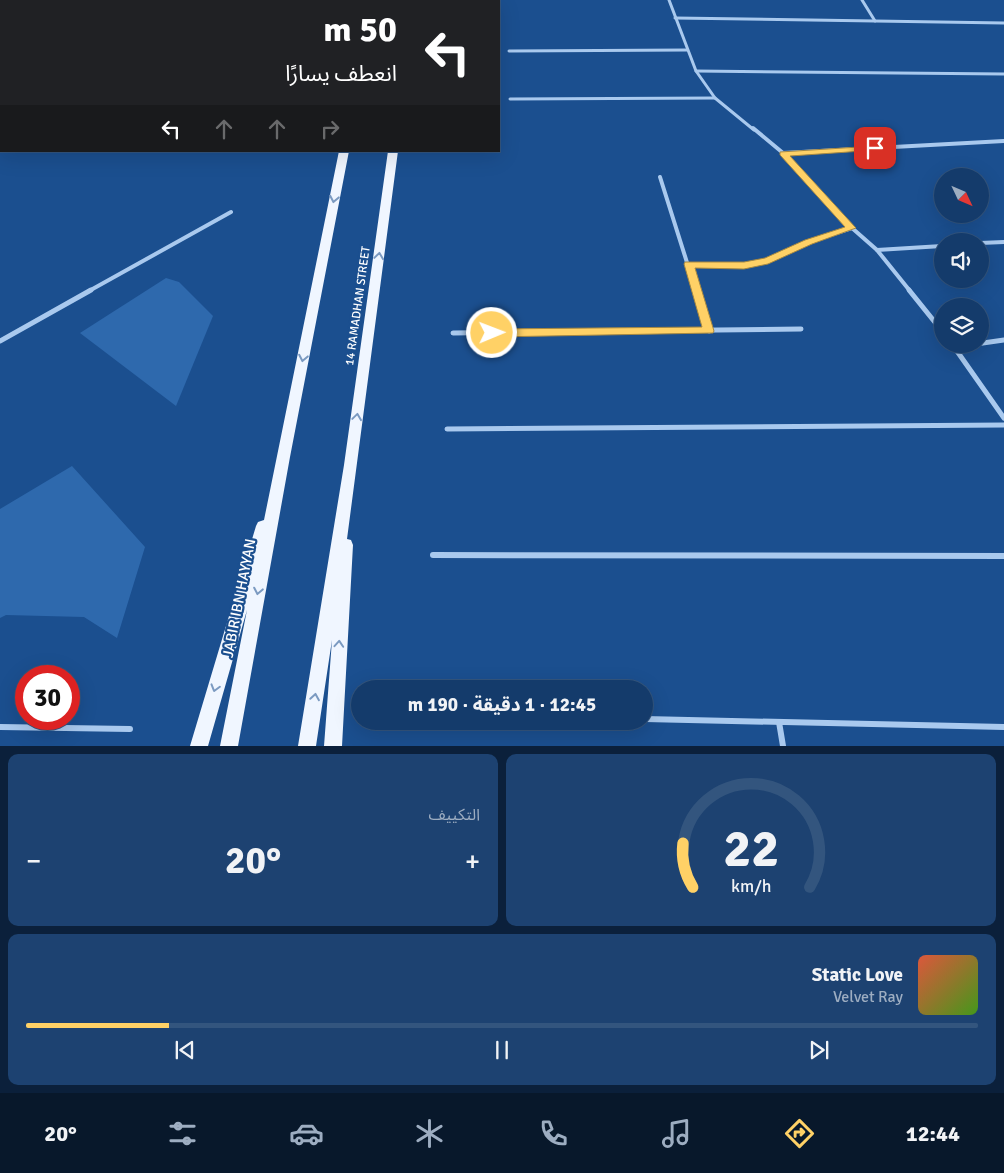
<!DOCTYPE html>
<html lang="ar">
<meta charset="utf-8">
<style>
body{margin:0;font-family:Signika,"Noto Sans Arabic",sans-serif;background:#1d4271;color:#f1f3f6;direction:rtl;height:100vh;display:flex;flex-direction:column;font-size:19px;white-space:nowrap}
*{box-sizing:border-box;margin:0}
p{font-size:16px;color:#9dadc1}
.icon{flex:none;width:28px;height:28px;fill:none;stroke:currentColor;stroke-width:2;stroke-linecap:round;stroke-linejoin:round}
.map{position:relative;height:746px;overflow:hidden;direction:ltr}
.sheet{display:flex;flex-direction:column;gap:8px;padding:8px;background:#0b203b;flex:1}
.sheet>*{flex:none}
.guide{position:absolute;left:0px;top:0px;width:500px;height:152px;box-shadow:0 5px 20px #0002,0 0 0 1px #33557e;direction:rtl;background:#202124;color:#fff;overflow:hidden}
.needle{width:32px;rotate:134deg}
.controls{position:absolute;left:934px;top:168px;display:grid;gap:10px}
.controls a{display:grid;place-items:center;width:55px;height:55px;border-radius:50%;background:#143b6b;box-shadow:0 5px 20px #0002,0 0 0 1px #33557e;font-size:25px}
.speed{position:absolute;left:15px;top:665px;display:flex;gap:10px;font-size:25px;font-weight:700;text-align:center}
.speed>*{display:grid;place-content:center;width:65px;height:65px;border-radius:50%;background:#143b6b;box-shadow:0 5px 20px #0002,0 0 0 1px #33557e;line-height:1}
.speed .limit{border:8px solid #d22;background:#fff;color:#111}
.pin{position:absolute;display:grid;place-items:center;width:42px;height:42px;color:#fff;margin:-21px;border-radius:10px;box-shadow:0 2px 8px #0006}
.me{position:absolute;width:55px;margin:-28px;rotate:89deg;stroke-linejoin:round;filter:drop-shadow(0 0 4px #0008)}
.turn{display:flex;align-items:center;gap:18px;height:105px;padding:0 20px;font-size:22px}
.turn .icon{width:65px;height:65px;stroke-width:2.5}
.turn b{display:block;font-size:35px;line-height:42px}
.lanes{display:flex;align-items:center;height:48px;padding:0 20px;background:#0003;justify-content:center;gap:25px;direction:ltr}
.lanes .off{opacity:.35}
.big{font-size:38px;font-weight:700;line-height:1.1}
.sheet .widget{flex:1;display:flex;flex-direction:column;justify-content:center;gap:8px;min-width:0;padding:0 18px;border-radius:10px;background:#1d4271}
.sheet .dial{align-items:center;gap:0}
.dial svg{height:130px;overflow:visible;fill:none;stroke:#33557e;stroke-width:7;stroke-linecap:round;text-anchor:middle}
.dial text{fill:#f1f3f6;stroke:none}
.song{display:flex;align-items:center;gap:15px}
.cover{width:60px;height:60px;border-radius:8px;background:linear-gradient(135deg,hsl(10 70% 55%),hsl(100 70% 35%))}
.played{height:5px;border-radius:2px;background:linear-gradient(90deg,#ffd166 15%,#33557e 15%)}
.keys{display:flex;justify-content:space-around;direction:ltr}
.heat{display:flex;justify-content:space-between;align-items:center;font-size:28px;direction:ltr}
.sheet .tiles{flex:1;display:grid;gap:8px;grid-template-columns:1fr 1fr}
.widget:last-child{grid-column:span 2}
.trip{position:absolute;left:351px;top:680px;width:302px;height:50px;border-radius:25px;background:#143b6b;box-shadow:0 5px 20px #0002,0 0 0 1px #33557e;font-weight:700;line-height:50px;text-align:center;direction:rtl}
.tabs{display:flex;height:80px;justify-content:space-around;align-items:center;background:#08182b;color:#9dadc1}
.tabs .icon{width:35px;height:35px}
.tabs .current{color:#ffd166}
.tabs b{font-size:22px;color:#f1f3f6}
.map>svg:first-child{display:block}
</style>
<div class="map">
<svg width="1004" height="746" viewBox="0 0 1004 746">
<rect width="100%" height="100%" fill="#1b4f8f"/>
<g fill="#2e69ad">
<path d="M 166,278 L 179,282 L 213,316 L 176,406 L 80,333 Z"/>
<path d="M 72,466 L 145,547 L 117,638 L 84,617 L 6,615 L 0,618 L 0,509 Z"/>
</g>
<g fill="none" stroke-linecap="round" stroke-linejoin="round">
<g stroke="#a9c9ee" stroke-width="3">
<path d="M 669,0 L 696,71 L 715,98 L 754,130"/>
<path d="M 862,0 L 875,21"/>
<path d="M 675,18 L 1004,23"/>
<path d="M 509,51 L 687,50"/>
<path d="M 696,71 L 1004,74"/>
<path d="M 0,94 L 1,92"/>
<path d="M 510,99 L 715,98"/>
</g>
<g stroke="#a9c9ee" stroke-width="4">
<path d="M 753,128 L 783,153 L 852,228 L 877,250 L 910,291"/>
<path d="M 783,153 L 1004,141"/>
<path d="M 660,177 L 696,291"/>
<path d="M 980,243 L 1004,242"/>
<path d="M 877,250 L 942,246"/>
<path d="M 689,264 L 744,265 L 768,261 L 808,242 L 852,228"/>
<path d="M 89,291 L 231,212"/>
</g>
<g stroke="#a9c9ee" stroke-width="5">
<path d="M 696,290 L 709,331"/>
<path d="M 909,290 L 942,331"/>
<path d="M 453,333 L 801,329"/>
<path d="M 0,341 L 91,290"/>
<path d="M 952,344 L 1004,418"/>
<path d="M 955,347 L 1004,340"/>
<path d="M 447,429 L 1004,425"/>
</g>
<g stroke="#a9c9ee" stroke-width="6">
<path d="M 433,555 L 1004,556"/>
<path d="M 645,719 L 1004,727"/>
<path d="M 779,722 L 783,746"/>
<path d="M 0,727 L 130,729"/>
</g>
<g fill="#f0f6ff" fill-rule="evenodd">
<path d="M 372,0 L 380,0 L 380,1 L 373,1 Z"/>
<path d="M 421,0 L 429,0 L 429,1 L 422,1 Z"/>
<path d="M 339,151 L 349,151 L 290,457 L 238,746 L 220,746 L 247,610 L 208,746 L 190,746 L 256,526 L 258,522 L 264,520 Z"/>
<path d="M 388,151 L 398,151 L 347,539 L 351,540 L 353,545 L 342,746 L 324,746 L 332,640 L 316,746 L 298,746 L 344,465 Z"/>
</g>
</g>
<defs><path id="oneway-chevron" d="M-2-3.5L2.5 0L-2 3.5" fill="none" stroke-width="1.6" stroke-linecap="round" stroke-linejoin="round" transform="scale(1.25)"/></defs>
<g stroke="#7b9ac1">
<use href="#oneway-chevron" transform="translate(334 199) rotate(101)"/>
<use href="#oneway-chevron" transform="translate(379 256) rotate(-82)"/>
<use href="#oneway-chevron" transform="translate(303 358) rotate(101)"/>
<use href="#oneway-chevron" transform="translate(357 417) rotate(-82)"/>
<use href="#oneway-chevron" transform="translate(258 591) rotate(101)"/>
<use href="#oneway-chevron" transform="translate(339 644) rotate(-86)"/>
<use href="#oneway-chevron" transform="translate(215 688) rotate(106)"/>
<use href="#oneway-chevron" transform="translate(315 697) rotate(-81)"/>
</g>
<path fill="#ffd166" stroke="#a68842" d="M 875,146 L 878,146 L 878,150 L 790,156 L 856,228 L 812,244 L 768,264 L 744,269 L 695,268 L 714,331 L 713,333 L 492,337 L 487,333 L 492,329 L 702,327 L 684,264 L 685,262 L 744,262 L 765,258 L 805,240 L 845,227 L 780,155 L 780,152 Z"/>
<g text-anchor="middle" dominant-baseline="central" stroke-width="4.5" stroke-linejoin="round" paint-order="stroke">
<g font-size="12" fill="#fff" stroke="#1b4f8f">
<text transform="translate(358 306) rotate(-82)">14 RAMADHAN STREET</text>
</g>
<g font-size="15" fill="#fff" stroke="#1b4f8f">
<text transform="translate(239 598) rotate(-79)">JABIR IBN HAYYAN</text>
</g>
</g>
</svg>
<div class="controls">
<a><svg class="needle" viewBox="-14 -14 28 28"><path d="M0-13l5 13h-10z" fill="#e53935"/><path d="M0 13l5-13h-10z" fill="#9dadc1"/></svg></a>
<a><svg class="icon" aria-label="sound" viewBox="0 0 24 24"><path d="M4 9h4l5-4v14l-5-4H4zM17 9q2 3 0 6"/></svg></a>
<a><svg class="icon" aria-label="layers" viewBox="0 0 24 24"><path d="M12 4l9 5-9 5-9-5zM3 14l9 5 9-5"/></svg></a>
</div>
<div class="speed"><div class="limit">30</div></div>
<div class="pin" style="left:875px;top:148px;background:#d93025"><svg class="icon" aria-label="arrive" viewBox="0 0 24 24"><path d="M6 21V4h12l-3 4 3 4H6"/></svg></div>
<svg class="me" style="left:492px;top:333px" viewBox="-20 -20 40 40"><circle r="17" fill="#ffd166" stroke="#fff" stroke-width="3"/><path d="M0-11L8 9 0 5-8 9z" fill="#fff"/></svg>
<div class="trip">12:45 · 1 دقيقة · 190 m</div>
<div class="guide">
<div class="turn"><svg class="icon" aria-label="left" viewBox="0 0 24 24"><path d="M17 20v-9H6M10 6l-5 5 5 5"/></svg><div><b>50 m</b>انعطف يسارًا</div></div>
<div class="lanes"><svg class="icon" aria-label="left" viewBox="0 0 24 24"><path d="M17 20v-9H6M10 6l-5 5 5 5"/></svg><svg class="icon off" aria-label="ahead" viewBox="0 0 24 24"><path d="M12 20V5M6 11l6-6 6 6"/></svg><svg class="icon off" aria-label="ahead" viewBox="0 0 24 24"><path d="M12 20V5M6 11l6-6 6 6"/></svg><svg class="icon off" aria-label="right" viewBox="0 0 24 24"><path d="M7 20v-9h11M14 6l5 5-5 5"/></svg></div>
</div>
</div>
<section class="sheet">
<div class="tiles">
<div class="widget dial"><svg viewBox="0 0 100 80">
<path d="M14 69A42 42 0 1 1 86 69"/>
<path d="M14 69A42 42 0 0 1 8 42" stroke="#ffd166"/>
<text x="50" y="56" font-size="32" font-weight="700">22</text>
<text x="50" y="72" font-size="11">km/h</text>
</svg></div>
<div class="widget"><p>التكييف</p>
<div class="heat"><a>−</a><b class="big">20°</b><a>+</a></div>
</div>
<div class="widget">
<div class="song"><i class="cover"></i><div><b>Static Love</b><p>Velvet Ray</p></div></div>
<div class="played"></div>
<div class="keys"><svg class="icon" aria-label="previous" viewBox="0 0 24 24"><path d="M18 5L8 12l10 7zM5 5v14"/></svg><svg class="icon" aria-label="pause" viewBox="0 0 24 24"><path d="M8 5v14M16 5v14"/></svg><svg class="icon" aria-label="next" viewBox="0 0 24 24"><path d="M6 5l10 7-10 7zM19 5v14"/></svg></div>
</div>
</div>
</section>
<nav class="tabs">
<b>12:44</b>
<svg class="icon current" aria-label="directions" viewBox="0 0 24 24"><path d="M12 3l9 9-9 9-9-9zM9 14v-3h6M13 9l2 2-2 2"/></svg>
<svg class="icon" aria-label="music" viewBox="0 0 24 24"><path d="M9 18V5l10-2v13"/><circle cx="6" cy="18" r="3"/><circle cx="16" cy="16" r="3"/></svg>
<svg class="icon" aria-label="phone" viewBox="0 0 24 24"><path d="M5 4h4l2 5-3 2q2 4 5 5l2-3 5 2v4C11 20 4 13 5 4z"/></svg>
<svg class="icon" aria-label="climate" viewBox="0 0 24 24"><path d="M12 3v18M4 7l16 10M4 17L20 7"/></svg>
<svg class="icon" aria-label="car" viewBox="0 0 24 24"><path d="M5 17H2v-5l4-1 3-4h7l3 4 3 1v5h-3M9 17h6M6 11h13"/><circle cx="7" cy="17" r="2"/><circle cx="17" cy="17" r="2"/></svg>
<svg class="icon" aria-label="filters" viewBox="0 0 24 24"><path d="M4 7h16M4 17h16"/><circle cx="9" cy="7" r="2"/><circle cx="15" cy="17" r="2"/></svg>
<b>20°</b>
</nav>
